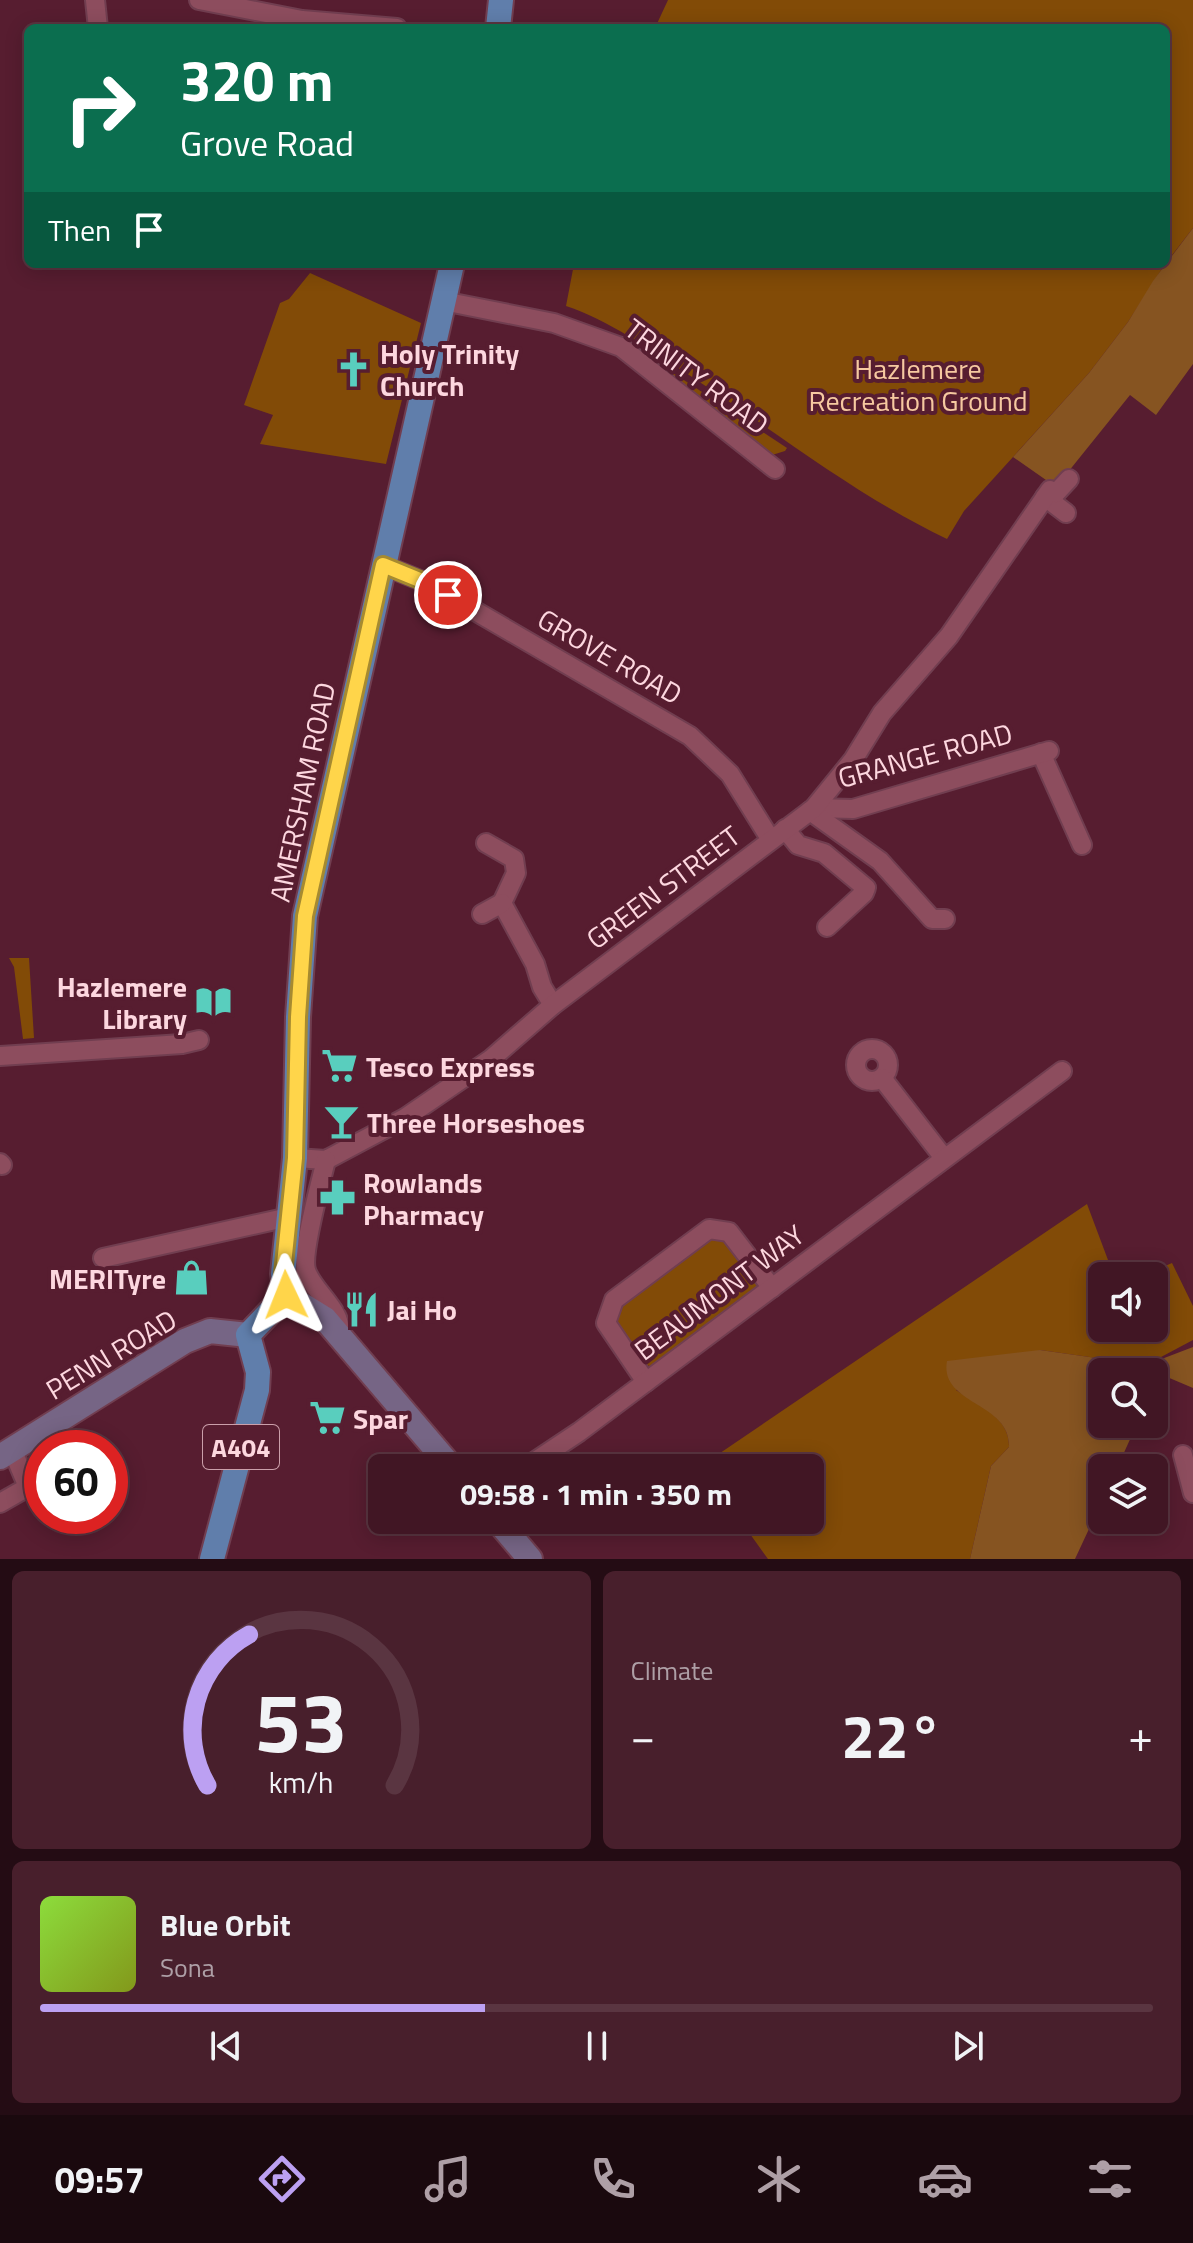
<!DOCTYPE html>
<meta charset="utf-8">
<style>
body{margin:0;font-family:"Titillium Web",sans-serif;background:#481f2c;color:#f1f3f6;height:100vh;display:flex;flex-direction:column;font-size:30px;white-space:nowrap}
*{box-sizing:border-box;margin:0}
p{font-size:26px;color:#ae9fa6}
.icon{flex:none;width:44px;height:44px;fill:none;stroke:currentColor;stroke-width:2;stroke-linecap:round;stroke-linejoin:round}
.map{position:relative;height:1559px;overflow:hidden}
.details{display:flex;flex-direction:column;gap:12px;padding:12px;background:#240c14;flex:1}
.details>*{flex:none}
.hud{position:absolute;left:24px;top:24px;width:1146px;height:244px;border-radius:12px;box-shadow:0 4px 20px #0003,0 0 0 2px #5a3541;background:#0b6e4f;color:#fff;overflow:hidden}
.tools{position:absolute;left:1088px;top:1262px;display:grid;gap:16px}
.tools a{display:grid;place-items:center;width:80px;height:80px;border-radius:12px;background:#411624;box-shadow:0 4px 20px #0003,0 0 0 2px #5a3541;font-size:40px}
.speed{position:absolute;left:24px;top:1430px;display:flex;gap:16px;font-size:40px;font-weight:700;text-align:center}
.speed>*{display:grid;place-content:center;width:104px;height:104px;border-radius:50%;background:#411624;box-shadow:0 4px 20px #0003,0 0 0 2px #5a3541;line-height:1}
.speed .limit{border:12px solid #d22;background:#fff;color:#111}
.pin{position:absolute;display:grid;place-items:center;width:68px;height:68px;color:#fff;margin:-34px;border:4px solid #fff;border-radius:50%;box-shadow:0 2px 8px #0007}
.me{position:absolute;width:88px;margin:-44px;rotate:358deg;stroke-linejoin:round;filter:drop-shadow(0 0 6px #0008)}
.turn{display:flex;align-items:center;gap:28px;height:168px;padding:0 24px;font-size:36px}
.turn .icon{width:104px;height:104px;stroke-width:2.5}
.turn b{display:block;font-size:56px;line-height:68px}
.then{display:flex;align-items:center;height:76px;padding:0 24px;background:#0003;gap:16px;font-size:30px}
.big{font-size:60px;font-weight:700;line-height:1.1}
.details .tile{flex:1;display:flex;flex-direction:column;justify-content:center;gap:12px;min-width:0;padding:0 28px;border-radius:12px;background:#481f2c}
.details .dial{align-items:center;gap:0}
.dial svg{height:208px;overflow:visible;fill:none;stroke:#5a3541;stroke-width:7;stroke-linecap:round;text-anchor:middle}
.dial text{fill:#f1f3f6;stroke:none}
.song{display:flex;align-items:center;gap:24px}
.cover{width:96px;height:96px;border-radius:12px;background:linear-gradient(135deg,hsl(90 70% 55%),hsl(70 70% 35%))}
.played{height:8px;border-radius:4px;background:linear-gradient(90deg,#bca0f2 40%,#5a3541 40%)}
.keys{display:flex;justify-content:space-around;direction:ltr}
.heat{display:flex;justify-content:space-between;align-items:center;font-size:44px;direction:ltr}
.details .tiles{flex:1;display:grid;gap:12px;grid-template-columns:1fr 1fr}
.tile:last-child{grid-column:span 2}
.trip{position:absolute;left:368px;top:1454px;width:456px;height:80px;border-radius:12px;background:#411624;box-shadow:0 4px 20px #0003,0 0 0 2px #5a3541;font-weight:700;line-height:80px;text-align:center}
.tabs{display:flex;height:128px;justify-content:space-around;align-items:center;background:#1a090e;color:#ae9fa6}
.tabs .icon{width:56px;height:56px}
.tabs .active{color:#bca0f2}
.tabs b{font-size:36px;color:#f1f3f6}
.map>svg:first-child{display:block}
</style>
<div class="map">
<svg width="1193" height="1559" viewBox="0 0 1193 1559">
<rect width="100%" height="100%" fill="#571d30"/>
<g fill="#824b07">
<path d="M 668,0 L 1193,0 L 1193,228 L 1166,263 L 1166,28 L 655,28 Z"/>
<path d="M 574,264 L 1165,264 L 1128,322 L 1089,373 L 964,511 L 947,539 C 855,495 774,430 689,375 C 650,350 609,320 566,306 Z"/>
<path d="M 310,273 L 421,323 L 386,464 L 260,444 L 273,415 L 244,405 L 280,303 L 289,299 Z"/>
<path d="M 623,340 L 787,448 L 785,451 L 772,455 L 672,381 Z"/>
<path d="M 9,958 L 29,958 L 34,1038 L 23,1039 L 14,967 Z"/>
<path d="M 1087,1204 L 1114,1276 L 1102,1276 L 1102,1328 L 1154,1328 L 1154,1276 L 1142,1276 L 1172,1263 L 1193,1306 L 1193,1340 L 1146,1365 L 1040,1350 L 956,1390 C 978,1405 1010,1417 1009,1447 L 991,1466 L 970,1559 L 768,1559 L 740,1520 L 810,1520 L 810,1468 L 701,1466 Z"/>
<path d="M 724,1235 L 758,1277 L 755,1292 L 653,1367 L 643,1364 L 616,1323 L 617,1308 L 707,1238 Z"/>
</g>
<g fill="#865421">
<path d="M 1193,228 L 1193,364 L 1156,415 L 1130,395 L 1056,487 L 1013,457 L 1089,373 L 1128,322 L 1153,281 Z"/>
<path d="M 1193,1347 L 1193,1388 L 1160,1374 L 1154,1387 L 1154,1372 L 1102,1372 L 1102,1424 L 1137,1424 L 1117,1468 L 1102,1468 L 1102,1501 L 1075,1559 L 970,1559 L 991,1466 L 1009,1447 C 1011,1402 939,1405 947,1361 L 1040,1350 L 1146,1365 Z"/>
</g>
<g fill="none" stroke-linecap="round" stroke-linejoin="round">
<defs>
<g id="street">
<path d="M 95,0 L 98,28"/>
<path d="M 199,0 L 302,20 L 397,28"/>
<path d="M 443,301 L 554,323 L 621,347 L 775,469"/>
<path d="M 1045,497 L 1066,513"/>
<path d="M 383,565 L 427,583 L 690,736 L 730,774 L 771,840"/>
<path d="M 1041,753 L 1082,845"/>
<path d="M 814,808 L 853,809 L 1049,751"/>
<path d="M 810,811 L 880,861 L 932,919 L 945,919"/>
<path d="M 785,829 L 798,845 L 824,853 L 866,888 L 864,893 L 827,927"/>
<path d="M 486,843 L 514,859 L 516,873 L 502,903 L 535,964 L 542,987 L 553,1005"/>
<path d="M 482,914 L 502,903"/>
<circle cx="872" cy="1065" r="16"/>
<path d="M 0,1056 L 182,1044 L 199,1040"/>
<path d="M 882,1078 L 944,1158"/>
<path d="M 295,1158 L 326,1160 L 405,1118 L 491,1059 L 553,1005 L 814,808 L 853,760 L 882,713 L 949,636 L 1050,490 L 1056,493 L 1069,479"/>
<path d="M 326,1160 C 321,1181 301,1253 306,1270 C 312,1291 346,1313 338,1334"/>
<path d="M 0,1163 L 2,1165"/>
<path d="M 103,1258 L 289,1217"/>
<path d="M 646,1382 L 606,1323 L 614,1300 L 709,1229 L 729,1232 L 772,1288"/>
<path d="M 1183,1455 L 1193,1493"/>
<path d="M 525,1468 L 579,1432 L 1062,1071"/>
<path d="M 0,1503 L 28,1487 L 12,1449"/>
</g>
<g id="secondary">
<path d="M 286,1295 L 325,1319 L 452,1468"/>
<path d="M 0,1457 L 185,1341 L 210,1331 L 248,1335"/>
<path d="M 497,1520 L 530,1559"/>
</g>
<g id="primary">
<path d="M 498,28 L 501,0"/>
<path d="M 212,1559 L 257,1390 L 258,1372 L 248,1335 L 286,1295 L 283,1274 L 295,1158 L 298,1017 L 305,916 L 452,264"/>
</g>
</defs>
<use href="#street" stroke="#713e50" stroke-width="22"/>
<use href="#secondary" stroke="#713e50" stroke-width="28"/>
<use href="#primary" stroke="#713e50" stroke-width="28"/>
<use href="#street" stroke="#8d4d5e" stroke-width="18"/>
<use href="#secondary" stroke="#766585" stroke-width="24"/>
<use href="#primary" stroke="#607eab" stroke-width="24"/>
</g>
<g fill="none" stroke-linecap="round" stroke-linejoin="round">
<defs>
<path id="route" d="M 286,1295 L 283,1274 L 295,1158 L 298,1017 L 305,916 L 383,565 L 427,583 L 448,595"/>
</defs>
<use href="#route" stroke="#a68a30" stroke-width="20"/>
<use href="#route" stroke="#ffd54a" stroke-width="14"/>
</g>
<defs>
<symbol id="church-bare" viewBox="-9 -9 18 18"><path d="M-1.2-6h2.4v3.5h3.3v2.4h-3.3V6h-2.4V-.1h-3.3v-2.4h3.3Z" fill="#59cebe" stroke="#571d30" stroke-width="2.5" paint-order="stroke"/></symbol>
<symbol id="library-bare" viewBox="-9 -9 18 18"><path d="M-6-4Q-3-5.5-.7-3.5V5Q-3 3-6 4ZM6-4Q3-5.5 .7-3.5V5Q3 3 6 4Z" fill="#59cebe" stroke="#571d30" stroke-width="2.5" paint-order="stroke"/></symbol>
<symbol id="supermarket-bare" viewBox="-9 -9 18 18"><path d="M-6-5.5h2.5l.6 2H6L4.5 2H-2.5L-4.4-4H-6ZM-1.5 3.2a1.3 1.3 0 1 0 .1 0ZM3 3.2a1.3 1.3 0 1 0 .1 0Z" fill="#59cebe" stroke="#571d30" stroke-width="2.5" paint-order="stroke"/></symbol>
<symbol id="bar-bare" viewBox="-9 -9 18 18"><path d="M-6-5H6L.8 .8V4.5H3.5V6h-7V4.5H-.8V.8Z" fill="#59cebe" stroke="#571d30" stroke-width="2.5" paint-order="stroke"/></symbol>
<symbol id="pharmacy-bare" viewBox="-9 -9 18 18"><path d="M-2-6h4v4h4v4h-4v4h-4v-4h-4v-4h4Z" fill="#59cebe" stroke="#571d30" stroke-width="2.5" paint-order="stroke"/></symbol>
<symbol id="shop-bare" viewBox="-9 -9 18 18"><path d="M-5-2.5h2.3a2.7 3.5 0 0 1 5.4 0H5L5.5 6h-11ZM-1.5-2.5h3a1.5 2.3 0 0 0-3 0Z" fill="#59cebe" stroke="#571d30" stroke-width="2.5" paint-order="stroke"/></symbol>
<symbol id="restaurant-bare" viewBox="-9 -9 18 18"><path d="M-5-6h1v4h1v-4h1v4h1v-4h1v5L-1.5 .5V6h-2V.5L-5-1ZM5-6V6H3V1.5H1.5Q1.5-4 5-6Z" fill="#59cebe" stroke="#571d30" stroke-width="2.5" paint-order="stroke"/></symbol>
</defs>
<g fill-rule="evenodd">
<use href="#church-bare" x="328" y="344" width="51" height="51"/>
<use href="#library-bare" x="188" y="976" width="51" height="51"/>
<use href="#supermarket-bare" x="314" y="1040" width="51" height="51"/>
<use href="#bar-bare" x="316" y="1096" width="51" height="51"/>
<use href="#pharmacy-bare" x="312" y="1172" width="51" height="51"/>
<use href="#shop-bare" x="166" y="1252" width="51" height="51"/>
<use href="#restaurant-bare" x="336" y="1284" width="51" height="51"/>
<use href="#supermarket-bare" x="302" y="1392" width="51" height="51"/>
</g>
<g text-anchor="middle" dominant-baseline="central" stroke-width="8" stroke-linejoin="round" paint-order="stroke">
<rect fill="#571d30" stroke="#cb9faa" stroke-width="2" x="203" y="1425" width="76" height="44" rx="6"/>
<g font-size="26" font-weight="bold" fill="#fdd7df">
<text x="241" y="1447">A404</text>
</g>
<g font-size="28" font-weight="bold" fill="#fdd7df" stroke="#571d30" text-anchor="start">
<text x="380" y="353">Holy Trinity<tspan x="380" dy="32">Church</tspan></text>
<text x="187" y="986" text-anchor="end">Hazlemere<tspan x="187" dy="32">Library</tspan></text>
<text x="366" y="1066">Tesco Express</text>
<text x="367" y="1122">Three Horseshoes</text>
<text x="363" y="1182">Rowlands<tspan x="363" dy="32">Pharmacy</tspan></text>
<text x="166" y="1278" text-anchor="end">MERITyre</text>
<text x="387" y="1309">Jai Ho</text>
<text x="353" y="1418">Spar</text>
</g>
<g font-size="28" fill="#f6c9a0" stroke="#571d30">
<text x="918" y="368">Hazlemere<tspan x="918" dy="32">Recreation Ground</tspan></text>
</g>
<g font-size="28" fill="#fdd7df" stroke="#571d30">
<text transform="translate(697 376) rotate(37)">TRINITY ROAD</text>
<text transform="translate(610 656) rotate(30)">GROVE ROAD</text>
<text transform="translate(925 755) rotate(-15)">GRANGE ROAD</text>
<text transform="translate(302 792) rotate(-78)">AMERSHAM ROAD</text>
<text transform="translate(663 887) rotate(-37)">GREEN STREET</text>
<text transform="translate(719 1292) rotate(-37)">BEAUMONT WAY</text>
<text transform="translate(111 1354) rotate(-31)">PENN ROAD</text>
</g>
</g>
</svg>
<div class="tools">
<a><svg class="icon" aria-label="sound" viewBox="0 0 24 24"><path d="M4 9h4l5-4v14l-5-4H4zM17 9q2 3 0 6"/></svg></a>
<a><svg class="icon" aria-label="search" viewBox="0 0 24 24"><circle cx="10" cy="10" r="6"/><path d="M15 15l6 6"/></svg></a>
<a><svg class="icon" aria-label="layers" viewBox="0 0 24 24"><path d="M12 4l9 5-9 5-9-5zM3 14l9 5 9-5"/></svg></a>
</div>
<div class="speed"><div class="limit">60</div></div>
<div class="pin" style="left:448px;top:595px;background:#d93025"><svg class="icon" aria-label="arrive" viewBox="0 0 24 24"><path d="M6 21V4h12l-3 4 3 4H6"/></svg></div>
<svg class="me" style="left:286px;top:1295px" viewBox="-20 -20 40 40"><path d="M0-17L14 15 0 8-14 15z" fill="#ffd54a" stroke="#fff" stroke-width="4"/></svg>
<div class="trip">09:58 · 1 min · 350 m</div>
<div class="hud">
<div class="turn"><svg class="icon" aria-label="right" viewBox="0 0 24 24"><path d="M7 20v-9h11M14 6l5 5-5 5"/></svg><div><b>320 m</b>Grove Road</div></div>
<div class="then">Then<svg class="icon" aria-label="arrive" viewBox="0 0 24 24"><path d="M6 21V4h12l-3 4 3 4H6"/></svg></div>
</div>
</div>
<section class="details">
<div class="tiles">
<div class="tile dial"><svg viewBox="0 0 100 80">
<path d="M14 69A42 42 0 1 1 86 69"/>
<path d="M14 69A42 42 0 0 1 30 11" stroke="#bca0f2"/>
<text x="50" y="56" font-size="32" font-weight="700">53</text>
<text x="50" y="72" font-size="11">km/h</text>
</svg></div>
<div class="tile"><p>Climate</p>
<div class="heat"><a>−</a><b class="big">22°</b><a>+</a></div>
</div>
<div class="tile">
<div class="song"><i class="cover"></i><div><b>Blue Orbit</b><p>Sona</p></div></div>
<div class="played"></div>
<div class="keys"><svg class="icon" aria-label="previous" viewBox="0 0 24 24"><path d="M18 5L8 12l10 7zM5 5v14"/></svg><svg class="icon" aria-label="pause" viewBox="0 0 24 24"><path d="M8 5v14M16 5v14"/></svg><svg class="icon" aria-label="next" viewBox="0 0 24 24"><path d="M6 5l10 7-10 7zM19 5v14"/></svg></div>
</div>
</div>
</section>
<nav class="tabs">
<b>09:57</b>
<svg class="icon active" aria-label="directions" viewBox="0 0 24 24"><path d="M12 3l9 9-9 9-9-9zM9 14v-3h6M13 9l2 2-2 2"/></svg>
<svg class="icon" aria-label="music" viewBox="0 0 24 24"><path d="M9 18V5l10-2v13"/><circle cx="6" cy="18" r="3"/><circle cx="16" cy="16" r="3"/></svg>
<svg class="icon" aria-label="phone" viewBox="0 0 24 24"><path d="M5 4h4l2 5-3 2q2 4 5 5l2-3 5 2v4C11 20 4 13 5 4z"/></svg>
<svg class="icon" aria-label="climate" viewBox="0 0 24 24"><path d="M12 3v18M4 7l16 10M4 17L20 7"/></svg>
<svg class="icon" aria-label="car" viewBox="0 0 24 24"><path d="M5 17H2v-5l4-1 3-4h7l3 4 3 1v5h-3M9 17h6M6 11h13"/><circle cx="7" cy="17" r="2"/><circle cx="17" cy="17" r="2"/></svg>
<svg class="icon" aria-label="filters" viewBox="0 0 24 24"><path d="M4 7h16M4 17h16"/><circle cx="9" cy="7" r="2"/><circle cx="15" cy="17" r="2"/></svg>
</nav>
